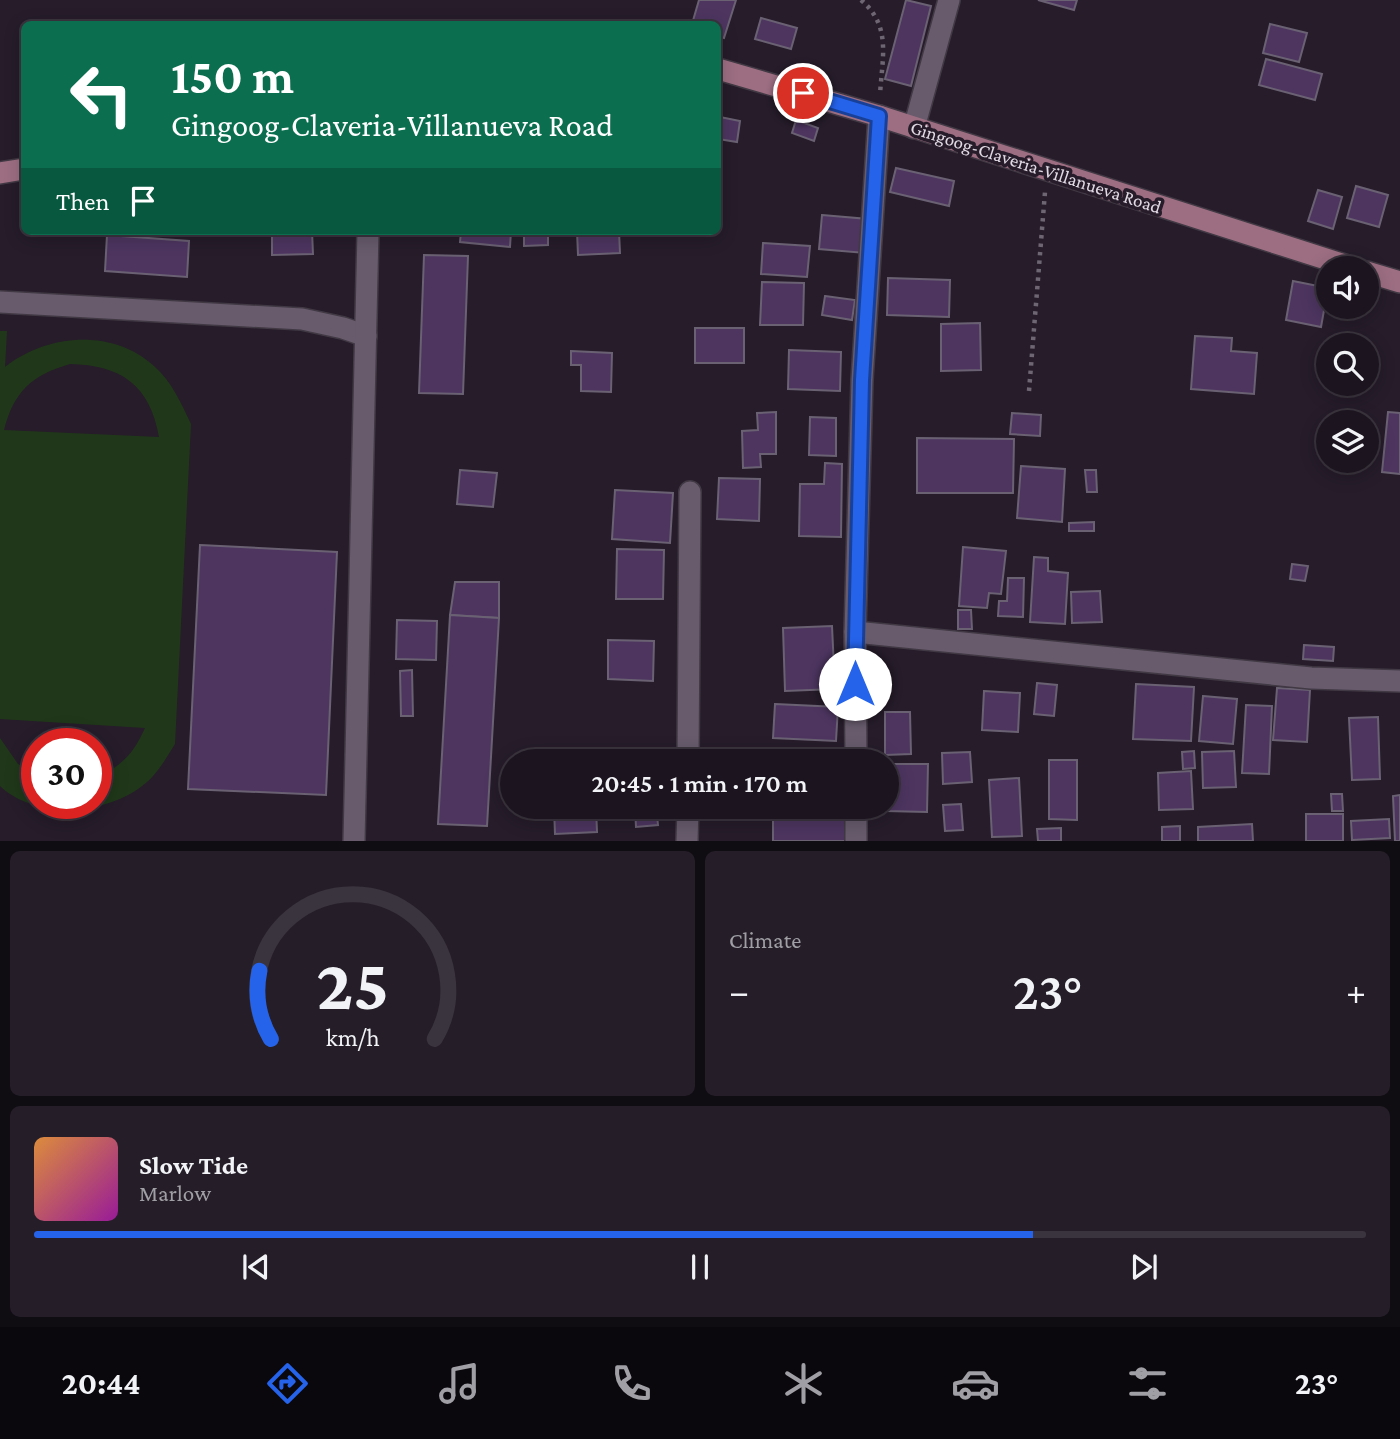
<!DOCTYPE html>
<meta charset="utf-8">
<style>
body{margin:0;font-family:"Crimson Pro",serif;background:#251e29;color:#f1f3f6;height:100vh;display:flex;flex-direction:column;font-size:26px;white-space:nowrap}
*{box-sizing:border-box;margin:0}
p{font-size:23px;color:#a09fa5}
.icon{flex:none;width:38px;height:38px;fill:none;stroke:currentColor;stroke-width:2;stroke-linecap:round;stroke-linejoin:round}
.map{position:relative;height:841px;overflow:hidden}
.side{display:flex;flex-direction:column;gap:10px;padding:10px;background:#0f0c12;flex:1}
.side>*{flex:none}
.guide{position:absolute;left:21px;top:21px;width:700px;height:214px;border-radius:10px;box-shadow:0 4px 18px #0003,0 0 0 2px #3a343e;background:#0b6e4f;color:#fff;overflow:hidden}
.buttons{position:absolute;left:1316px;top:256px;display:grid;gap:14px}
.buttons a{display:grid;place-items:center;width:63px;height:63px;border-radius:50%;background:#1c1520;box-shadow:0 4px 18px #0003,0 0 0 2px #3a343e;font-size:35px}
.speed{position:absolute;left:21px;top:728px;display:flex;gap:14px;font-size:35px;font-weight:700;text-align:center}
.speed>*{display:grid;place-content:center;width:91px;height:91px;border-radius:50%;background:#1c1520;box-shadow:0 4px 18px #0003,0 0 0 2px #3a343e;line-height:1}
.speed .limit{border:10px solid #d22;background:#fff;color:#111}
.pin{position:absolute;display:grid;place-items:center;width:60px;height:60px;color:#fff;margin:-30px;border:4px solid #fff;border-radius:50%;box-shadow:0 2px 7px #0007}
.me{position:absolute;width:77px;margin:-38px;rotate:0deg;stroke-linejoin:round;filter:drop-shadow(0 0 5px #0008)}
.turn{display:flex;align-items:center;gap:24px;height:147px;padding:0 35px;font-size:32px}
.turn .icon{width:91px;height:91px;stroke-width:2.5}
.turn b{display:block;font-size:49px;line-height:60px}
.then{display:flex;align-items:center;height:66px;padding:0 35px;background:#0003;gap:14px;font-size:26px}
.big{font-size:52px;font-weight:600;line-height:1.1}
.side .tile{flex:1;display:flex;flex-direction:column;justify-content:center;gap:10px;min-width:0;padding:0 24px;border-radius:10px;background:#251e29}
.side .dial{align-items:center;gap:0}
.dial svg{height:182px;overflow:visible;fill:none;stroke:#3a343e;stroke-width:7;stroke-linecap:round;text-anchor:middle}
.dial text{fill:#f1f3f6;stroke:none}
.song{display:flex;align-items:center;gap:21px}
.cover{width:84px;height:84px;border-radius:10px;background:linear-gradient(135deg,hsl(30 70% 55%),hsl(300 70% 35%))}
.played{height:7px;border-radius:4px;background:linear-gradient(90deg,#2563eb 75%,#3a343e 75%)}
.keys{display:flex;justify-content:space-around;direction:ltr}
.heat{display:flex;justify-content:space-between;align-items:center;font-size:38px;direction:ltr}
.side .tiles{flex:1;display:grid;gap:10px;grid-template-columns:1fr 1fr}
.tile:last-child{grid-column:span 2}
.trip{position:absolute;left:500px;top:749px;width:399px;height:70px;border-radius:35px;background:#1c1520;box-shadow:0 4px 18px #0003,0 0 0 2px #3a343e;font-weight:600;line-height:70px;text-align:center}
.tab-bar{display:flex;height:112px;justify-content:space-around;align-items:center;background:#0b080d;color:#a09fa5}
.tab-bar .icon{width:49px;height:49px}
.tab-bar .selected{color:#2563eb}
.tab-bar b{font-size:32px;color:#f1f3f6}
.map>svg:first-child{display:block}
</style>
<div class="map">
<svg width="1400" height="841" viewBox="0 0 1400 841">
<rect width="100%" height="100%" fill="#261c2a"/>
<path fill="#203819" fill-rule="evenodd" d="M 0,331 L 7,331 L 5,367 C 47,334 112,328 154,366 C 172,382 181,403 191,424 L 175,744 C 168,755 162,766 153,776 C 119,814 39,823 0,786 L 0,738 L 18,764 L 37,775 L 37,803 L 96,803 L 96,778 C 123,765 133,754 145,728 L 0,719 ZM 70,364 C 121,365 150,385 159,437 L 4,430 C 14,391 32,375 70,364 Z"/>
<g fill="#4d3560" stroke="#6a6173" stroke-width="2">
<path d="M 699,0 L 736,0 L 724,38 L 718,36 L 718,24 L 692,24 Z"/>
<path d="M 906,0 L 931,6 L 911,86 L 885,79 Z"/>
<path d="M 1038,0 L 1077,0 L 1074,10 Z"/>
<path d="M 761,18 L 797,28 L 791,49 L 755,39 Z"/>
<path d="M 1270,24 L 1307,33 L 1299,62 L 1263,53 Z"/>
<path d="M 1266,59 L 1322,74 L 1315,100 L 1259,85 Z"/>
<path d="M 720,117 L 740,121 L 737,142 L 718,139 Z"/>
<path d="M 796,120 L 818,128 L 814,141 L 792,133 Z"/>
<path d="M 896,168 L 954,181 L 949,206 L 890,192 Z"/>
<path d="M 1356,186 L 1388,195 L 1379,227 L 1347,218 Z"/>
<path d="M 1318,190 L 1342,197 L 1333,229 L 1308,221 Z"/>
<path d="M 822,215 L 868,219 L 865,253 L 819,249 Z"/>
<path d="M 272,231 L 312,231 L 313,254 L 272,255 Z"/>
<path d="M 461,231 L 511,231 L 510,247 L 460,242 Z"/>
<path d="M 524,231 L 548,231 L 548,245 L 524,246 Z"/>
<path d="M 577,231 L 619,231 L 620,253 L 578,255 Z"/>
<path d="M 107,235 L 189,241 L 187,277 L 105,271 Z"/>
<path d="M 763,243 L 810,246 L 807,277 L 761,274 Z"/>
<path d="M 424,255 L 468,256 L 463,394 L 419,393 Z"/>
<path d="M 888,278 L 950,280 L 949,317 L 887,315 Z"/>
<path d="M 1293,281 L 1328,288 L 1321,327 L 1286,320 Z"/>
<path d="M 762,282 L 804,283 L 803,325 L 760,325 Z"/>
<path d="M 825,296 L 855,300 L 852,320 L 822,315 Z"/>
<path d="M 980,323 L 981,370 L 941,371 L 941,324 Z"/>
<rect x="695" y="328" width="49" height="35"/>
<path d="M 1195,336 L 1232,338 L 1231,351 L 1257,353 L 1254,394 L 1191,389 Z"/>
<path d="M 789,350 L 841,352 L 840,391 L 788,389 Z"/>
<path d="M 571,351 L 612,353 L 611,392 L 581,391 L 581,365 L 571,365 Z"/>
<path d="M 1367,368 L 1368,389 L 1350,389 L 1350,383 L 1367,383 Z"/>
<path d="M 776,412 L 776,454 L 760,454 L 761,467 L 743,468 L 742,431 L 758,430 L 757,413 Z"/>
<path d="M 1388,412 L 1400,413 L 1400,474 L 1382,472 Z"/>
<path d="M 1012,413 L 1041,415 L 1040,436 L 1010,434 Z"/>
<path d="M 810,417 L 836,418 L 836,456 L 809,455 Z"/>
<path d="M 917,438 L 1014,439 L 1013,493 L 917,493 Z"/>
<path d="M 825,463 L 842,464 L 841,537 L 799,536 L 800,484 L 824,484 Z"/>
<path d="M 1021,466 L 1065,469 L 1062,522 L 1017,518 Z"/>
<path d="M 460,470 L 497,473 L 493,507 L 457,504 Z"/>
<path d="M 1085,470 L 1096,470 L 1097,492 L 1087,492 Z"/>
<path d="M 719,478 L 760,479 L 759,521 L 717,519 Z"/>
<path d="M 615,490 L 673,493 L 670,543 L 612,539 Z"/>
<path d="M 1094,522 L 1094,531 L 1069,531 L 1069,523 Z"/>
<path d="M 200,545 L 337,552 L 326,795 L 188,789 Z"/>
<path d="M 963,547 L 1006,551 L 1001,594 L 989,593 L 987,608 L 959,606 Z"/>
<path d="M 617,549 L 664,550 L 663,599 L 616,599 Z"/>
<path d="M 1034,557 L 1048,558 L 1048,571 L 1068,573 L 1065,624 L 1030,622 Z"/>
<path d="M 1292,564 L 1308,566 L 1305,581 L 1290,579 Z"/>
<path d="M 1008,578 L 1024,578 L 1023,617 L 998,616 L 999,601 L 1007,601 Z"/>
<path d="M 455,582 L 499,582 L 499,618 L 450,615 Z"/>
<path d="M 1100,591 L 1102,622 L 1072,623 L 1071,592 Z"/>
<path d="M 958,610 L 971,610 L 972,629 L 958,629 Z"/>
<path d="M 450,615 L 499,618 L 487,826 L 438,824 Z"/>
<path d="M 397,620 L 437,621 L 436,660 L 396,659 Z"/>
<path d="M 832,626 L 835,689 L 785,691 L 783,628 Z"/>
<path d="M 608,640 L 654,641 L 653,681 L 608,679 Z"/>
<path d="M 1304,645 L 1334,647 L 1333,661 L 1303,659 Z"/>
<path d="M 412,670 L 413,716 L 401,716 L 400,671 Z"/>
<path d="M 1037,683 L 1057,685 L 1054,716 L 1034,714 Z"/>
<path d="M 1136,684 L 1194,687 L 1191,741 L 1133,739 Z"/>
<path d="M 1277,688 L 1310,690 L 1307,742 L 1273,740 Z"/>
<path d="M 984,691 L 1020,693 L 1018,732 L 982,730 Z"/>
<path d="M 1203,696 L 1237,699 L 1233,744 L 1199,741 Z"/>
<path d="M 775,704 L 838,707 L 836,741 L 773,738 Z"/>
<path d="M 1246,705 L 1272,706 L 1269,774 L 1242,773 Z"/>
<path d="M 885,712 L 910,712 L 911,754 L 885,755 Z"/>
<path d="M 1378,717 L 1380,779 L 1352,780 L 1349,718 Z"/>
<path d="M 1194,751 L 1195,768 L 1183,769 L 1182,752 Z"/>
<path d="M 1234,751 L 1236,787 L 1203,788 L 1202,752 Z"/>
<path d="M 636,752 L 638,761 L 610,761 L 609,756 Z"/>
<path d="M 970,752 L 972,782 L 943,784 L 942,753 Z"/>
<path d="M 1049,760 L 1077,760 L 1077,820 L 1049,819 Z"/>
<path d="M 887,764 L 928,764 L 927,812 L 886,811 Z"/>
<path d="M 1191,771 L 1193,809 L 1159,810 L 1158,773 Z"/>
<path d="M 1019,778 L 1022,836 L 992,837 L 989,780 Z"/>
<path d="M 1331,794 L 1342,794 L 1343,811 L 1332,811 Z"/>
<path d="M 1400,795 L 1400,841 L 1395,841 L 1393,796 Z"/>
<path d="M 961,804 L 963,830 L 945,831 L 943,805 Z"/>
<path d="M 554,807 L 596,807 L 597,832 L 555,834 Z"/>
<path d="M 635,807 L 656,807 L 658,825 L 636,827 Z"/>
<path d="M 705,807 L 758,807 L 758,813 L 705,814 Z"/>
<rect x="1306" y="814" width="37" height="27"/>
<path d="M 852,815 L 853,841 L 773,841 L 773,818 Z"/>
<path d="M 1389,819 L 1390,838 L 1352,840 L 1351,821 Z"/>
<path d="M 1252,824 L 1253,841 L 1198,841 L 1198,827 Z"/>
<path d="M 1180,826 L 1180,841 L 1162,841 L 1162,827 Z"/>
<path d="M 1061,828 L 1061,841 L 1038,841 L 1037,829 Z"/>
</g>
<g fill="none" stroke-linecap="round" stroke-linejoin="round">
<defs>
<g id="minor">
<path d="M 914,128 L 949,0"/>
<path d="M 0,302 L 302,319 L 343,328 L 366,336"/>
<path d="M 855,632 L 1311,678 L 1400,681"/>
<path d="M 688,761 L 690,492"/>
<path d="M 856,761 L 855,632 L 862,380 L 879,116"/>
<path d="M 856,807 L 856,841"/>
<path d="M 354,841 L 368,231"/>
<path d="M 687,841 L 688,807"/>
</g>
<g id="major">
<path d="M 718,69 L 879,116 L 1354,268"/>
<path d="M 0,173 L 24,169"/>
<path d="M 1367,272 L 1400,282"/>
</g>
</defs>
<use href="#minor" stroke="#413944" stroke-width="24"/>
<use href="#major" stroke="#413944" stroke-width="24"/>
<g stroke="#6f6673" stroke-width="4.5" stroke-dasharray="3.5 5" stroke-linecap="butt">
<path d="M 861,0 C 892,26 882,58 880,95"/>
<path d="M 1029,391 L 1045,192"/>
</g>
<use href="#minor" stroke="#675b6c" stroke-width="21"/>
<use href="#major" stroke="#9d6e82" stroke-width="21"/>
</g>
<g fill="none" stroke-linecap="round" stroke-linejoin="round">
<defs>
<path id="route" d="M 803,93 L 879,116 L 862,380 L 855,684"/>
</defs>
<use href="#route" stroke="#184099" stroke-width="18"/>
<use href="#route" stroke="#2563eb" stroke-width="12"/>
</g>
<g text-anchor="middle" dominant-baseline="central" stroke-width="7" stroke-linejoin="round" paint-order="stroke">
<g font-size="19" fill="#e1dae4" stroke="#261c2a">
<text transform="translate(1036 167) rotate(18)">Gingoog-Claveria-Villanueva Road</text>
</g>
</g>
</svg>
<div class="buttons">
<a><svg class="icon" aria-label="sound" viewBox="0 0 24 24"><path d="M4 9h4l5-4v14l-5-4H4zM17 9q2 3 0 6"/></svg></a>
<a><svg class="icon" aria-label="search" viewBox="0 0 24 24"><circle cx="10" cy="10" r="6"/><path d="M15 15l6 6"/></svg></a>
<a><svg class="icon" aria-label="layers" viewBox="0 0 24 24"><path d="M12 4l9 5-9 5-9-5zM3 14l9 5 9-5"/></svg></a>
</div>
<div class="speed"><div class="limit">30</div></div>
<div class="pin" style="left:803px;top:93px;background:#d93025"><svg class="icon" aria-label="arrive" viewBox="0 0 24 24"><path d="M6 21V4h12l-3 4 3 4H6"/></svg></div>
<svg class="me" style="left:855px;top:684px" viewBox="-20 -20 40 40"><circle r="19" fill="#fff"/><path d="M0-13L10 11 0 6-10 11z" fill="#2563eb"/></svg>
<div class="trip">20:45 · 1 min · 170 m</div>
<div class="guide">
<div class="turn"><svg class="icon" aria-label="left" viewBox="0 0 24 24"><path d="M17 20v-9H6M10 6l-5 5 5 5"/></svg><div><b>150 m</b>Gingoog-Claveria-Villanueva Road</div></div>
<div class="then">Then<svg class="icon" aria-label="arrive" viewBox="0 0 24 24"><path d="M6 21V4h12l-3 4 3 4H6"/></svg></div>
</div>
</div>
<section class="side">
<div class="tiles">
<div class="tile dial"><svg viewBox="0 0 100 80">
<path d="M14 69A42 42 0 1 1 86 69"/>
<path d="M14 69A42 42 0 0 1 9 39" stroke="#2563eb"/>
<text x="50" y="56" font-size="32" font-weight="700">25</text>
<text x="50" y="72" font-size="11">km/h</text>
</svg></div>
<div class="tile"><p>Climate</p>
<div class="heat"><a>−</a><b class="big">23°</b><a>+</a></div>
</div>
<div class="tile">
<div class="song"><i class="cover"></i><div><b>Slow Tide</b><p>Marlow</p></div></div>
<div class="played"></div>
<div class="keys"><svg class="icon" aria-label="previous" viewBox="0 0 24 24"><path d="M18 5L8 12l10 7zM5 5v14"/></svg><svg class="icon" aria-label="pause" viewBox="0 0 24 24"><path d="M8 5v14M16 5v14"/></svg><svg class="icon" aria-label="next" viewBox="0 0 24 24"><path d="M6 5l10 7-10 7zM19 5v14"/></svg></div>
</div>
</div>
</section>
<nav class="tab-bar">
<b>20:44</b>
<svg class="icon selected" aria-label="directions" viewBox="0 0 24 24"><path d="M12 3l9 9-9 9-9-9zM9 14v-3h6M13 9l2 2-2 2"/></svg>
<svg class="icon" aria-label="music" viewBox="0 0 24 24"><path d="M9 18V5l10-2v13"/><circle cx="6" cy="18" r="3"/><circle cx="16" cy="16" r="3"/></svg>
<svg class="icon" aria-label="phone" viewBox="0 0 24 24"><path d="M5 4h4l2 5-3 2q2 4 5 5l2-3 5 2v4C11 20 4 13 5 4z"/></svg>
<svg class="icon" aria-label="climate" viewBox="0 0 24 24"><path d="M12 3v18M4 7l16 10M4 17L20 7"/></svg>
<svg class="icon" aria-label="car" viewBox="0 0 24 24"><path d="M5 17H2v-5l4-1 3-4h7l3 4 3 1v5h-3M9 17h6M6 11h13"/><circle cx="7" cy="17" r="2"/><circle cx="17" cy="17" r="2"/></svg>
<svg class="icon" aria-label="filters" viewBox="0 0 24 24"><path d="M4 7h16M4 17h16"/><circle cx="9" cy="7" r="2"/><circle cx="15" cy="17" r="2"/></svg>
<b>23°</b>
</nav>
